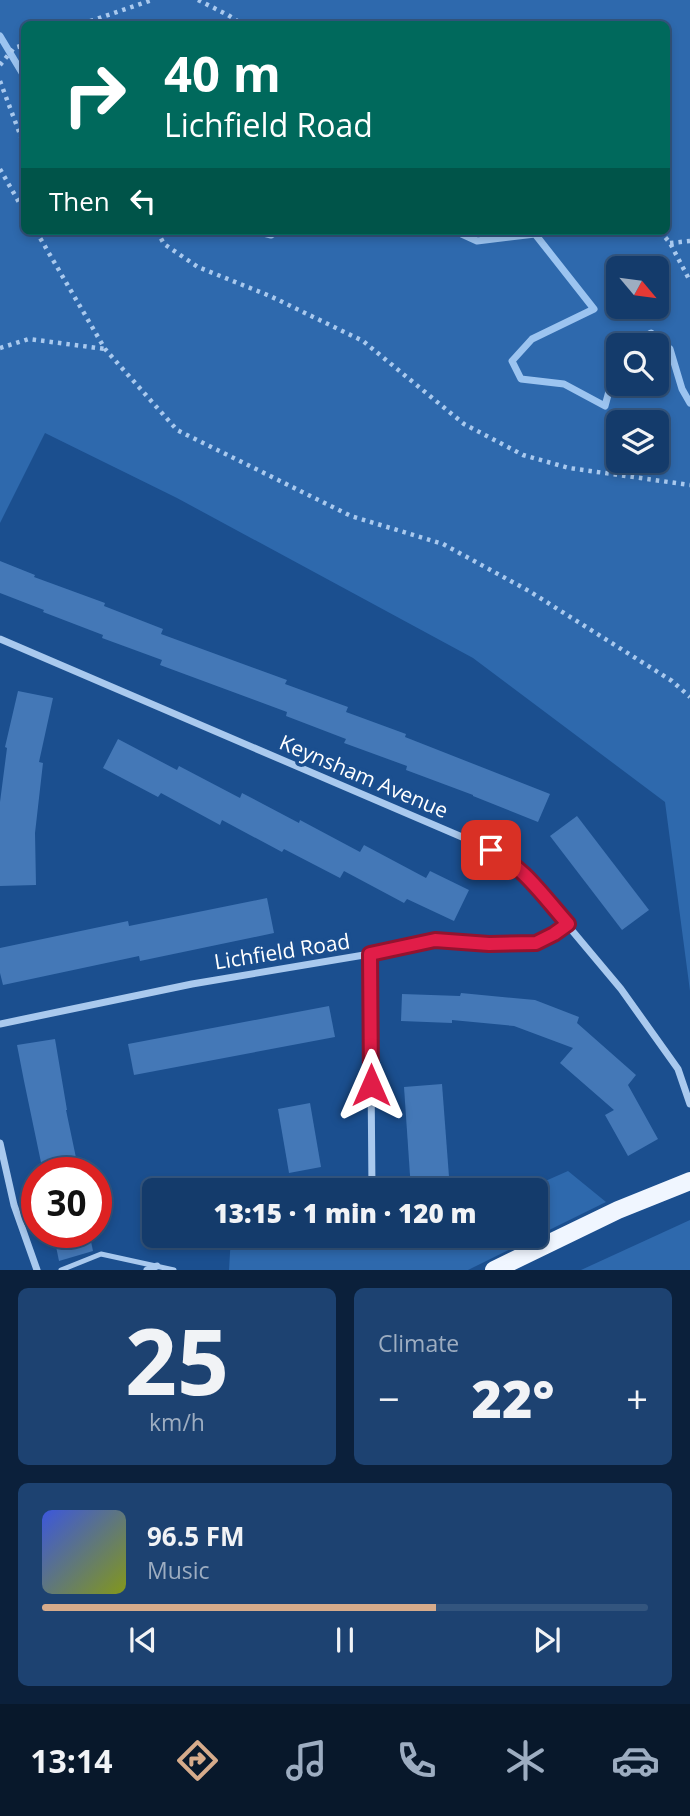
<!DOCTYPE html>
<meta charset="utf-8">
<style>
body{margin:0;font-family:"Open Sans",sans-serif;background:#1d4271;color:#f1f3f6;height:100vh;display:flex;flex-direction:column;font-size:26px;white-space:nowrap}
*{box-sizing:border-box;margin:0}
p{font-size:23px;color:#9dadc1}
.icon{flex:none;width:38px;height:38px;fill:none;stroke:currentColor;stroke-width:2;stroke-linecap:round;stroke-linejoin:round}
.map{position:relative;height:1270px;overflow:hidden}
.details{display:flex;flex-direction:column;gap:18px;padding:18px;background:#0b203b;flex:1}
.details>*{flex:none}
.top-card{position:absolute;left:21px;top:21px;width:649px;height:214px;border-radius:10px;box-shadow:0 4px 10px #0003,0 0 0 2px #33557e;background:#00695c;color:#fff;overflow:hidden}
.needle{width:46px;rotate:119deg}
.controls{position:absolute;left:606px;top:256px;display:grid;gap:14px}
.controls a{display:grid;place-items:center;width:63px;height:63px;border-radius:10px;background:#143b6b;box-shadow:0 4px 10px #0003,0 0 0 2px #33557e;font-size:35px}
.speed{position:absolute;left:21px;top:1157px;display:flex;gap:14px;font-size:35px;font-weight:700;text-align:center}
.speed>*{display:grid;place-content:center;width:91px;height:91px;border-radius:50%;background:#143b6b;box-shadow:0 4px 10px #0003,0 0 0 2px #33557e;line-height:1}
.speed .limit{border:10px solid #d22;background:#fff;color:#111}
.pin{position:absolute;display:grid;place-items:center;width:60px;height:60px;color:#fff;margin:-30px;border-radius:14px;box-shadow:0 4px 10px #0006}
.me{position:absolute;width:77px;margin:-38px;rotate:0deg;stroke-linejoin:round;filter:drop-shadow(0 0 5px #0008)}
.turn{display:flex;align-items:center;gap:24px;height:147px;padding:0 28px;font-size:32px}
.turn .icon{width:91px;height:91px;stroke-width:2.5}
.turn b{display:block;font-size:49px;line-height:60px}
.then{display:flex;align-items:center;height:66px;padding:0 28px;background:#0003;gap:14px;font-size:26px}
.big{font-size:52px;font-weight:800;line-height:1.1}
.details .widget{flex:1;display:flex;flex-direction:column;justify-content:center;gap:10px;min-width:0;padding:0 24px;border-radius:10px;background:#1d4271}
.details .dial{align-items:center;gap:0}
.dial b{font-size:91px;line-height:1}
.song{display:flex;align-items:center;gap:21px}
.cover{width:84px;height:84px;border-radius:10px;background:linear-gradient(135deg,hsl(230 70% 55%),hsl(70 70% 35%))}
.played{height:7px;border-radius:4px;background:linear-gradient(90deg,#d6ab8b 65%,#33557e 65%)}
.keys{display:flex;justify-content:space-around;direction:ltr}
.heat{display:flex;justify-content:space-between;align-items:center;font-size:38px;direction:ltr}
.details .tiles{flex:1;display:grid;gap:18px;grid-template-columns:1fr 1fr}
.widget:last-child{grid-column:span 2}
.trip{position:absolute;left:142px;top:1178px;width:406px;height:70px;border-radius:10px;background:#143b6b;box-shadow:0 4px 10px #0003,0 0 0 2px #33557e;font-weight:800;line-height:70px;text-align:center}
.tabs{display:flex;height:112px;justify-content:space-around;align-items:center;background:#08182b;color:#9dadc1}
.tabs .icon{width:49px;height:49px}
.tabs .on{color:#d6ab8b}
.tabs b{font-size:32px;color:#f1f3f6}
.map>svg:first-child{display:block}
</style>
<div class="map">
<svg width="690" height="1270" viewBox="0 0 690 1270">
<rect width="100%" height="100%" fill="#1b4f8f"/>
<g fill="#2e69ad" fill-rule="evenodd">
<path d="M 0,0 L 690,0 L 690,991 L 665,802 L 473,658 L 177,498 L 45,433 L 0,523 ZM 24,24 L 667,24 L 667,231 L 24,231 ZM 618,268 L 656,268 L 656,306 L 618,306 ZM 618,345 L 656,345 L 656,383 L 618,383 ZM 618,422 L 656,422 L 656,460 L 618,460 Z"/>
<path d="M 568,1171 L 606,1202 L 468,1270 L 229,1270 L 231,1236 L 536,1236 L 536,1190 L 525,1190 Z"/>
<path d="M 690,1220 L 690,1270 L 581,1270 Z"/>
</g>
<g fill="none" stroke-linecap="round" stroke-linejoin="round">
<g stroke="#9cc4f0" stroke-width="7">
<path d="M 0,36 L 24,76"/>
<path d="M 256,231 L 271,235 L 277,231"/>
<path d="M 455,231 L 477,241 L 535,234 L 594,309 L 532,339 L 512,361 L 521,379 L 564,384 L 605,406 L 618,358"/>
<path d="M 631,345 L 651,333 L 670,349 L 682,389 L 690,403"/>
</g>
</g>
<g fill="#4478b7">
<path d="M 0,561 L 35,575 L 34,577 L 105,603 L 104,606 L 163,629 L 161,634 L 287,680 L 285,684 L 348,707 L 346,712 L 406,734 L 405,737 L 550,794 L 538,822 L 473,796 L 473,795 L 406,770 L 407,766 L 344,743 L 346,739 L 286,716 L 287,712 L 160,665 L 162,660 L 102,638 L 103,635 L 43,612 L 44,610 L 0,593 Z"/>
<path d="M 18,691 L 53,698 L 39,762 L 43,763 L 35,833 L 36,885 L 0,886 L 0,802 L 7,748 L 5,747 Z"/>
<path d="M 118,739 L 177,770 L 179,766 L 240,798 L 242,793 L 299,823 L 300,820 L 360,852 L 364,845 L 426,878 L 430,871 L 469,890 L 454,921 L 407,899 L 404,903 L 344,871 L 340,878 L 284,849 L 282,852 L 222,820 L 220,825 L 161,793 L 158,797 L 103,768 Z"/>
<path d="M 577,816 L 649,910 L 622,930 L 550,836 Z"/>
<path d="M 267,898 L 274,933 L 140,961 L 139,956 L 3,985 L 0,973 L 0,948 L 128,921 L 129,926 Z"/>
<path d="M 461,993 L 535,1000 L 579,1017 L 577,1023 L 636,1075 L 628,1085 L 658,1139 L 628,1156 L 605,1115 L 614,1110 L 560,1063 L 573,1048 L 514,1026 L 452,1020 L 452,1023 L 401,1021 L 402,994 L 460,996 Z"/>
<path d="M 329,1006 L 335,1037 L 134,1075 L 128,1044 Z"/>
<path d="M 55,1039 L 67,1110 L 66,1110 L 79,1172 L 43,1172 L 24,1081 L 17,1045 Z"/>
<path d="M 442,1084 L 450,1190 L 411,1190 L 404,1087 Z"/>
<path d="M 310,1103 L 321,1167 L 289,1173 L 278,1109 Z"/>
<path d="M 53,1232 L 89,1232 L 93,1251 L 59,1261 Z"/>
</g>
<g fill="none" stroke-linecap="round" stroke-linejoin="round">
<g stroke="#a9c9ee" stroke-width="4.5" stroke-dasharray="3.5 5" stroke-linecap="butt">
<path d="M 198,0 L 228,15 L 242,24"/>
<path d="M 82,24 L 152,0"/>
<path d="M 0,65 L 14,48 L 24,45"/>
<path d="M 0,81 L 24,145"/>
<path d="M 0,169 L 24,211"/>
<path d="M 36,231 L 105,349 L 177,430 L 351,516 L 443,544 L 529,591 L 672,681 L 690,697"/>
<path d="M 157,231 L 164,244 L 198,267 L 270,296 L 363,341 L 464,424 L 523,455 L 569,468 L 690,485"/>
<path d="M 660,231 L 670,243 L 690,281"/>
<path d="M 670,243 L 690,241"/>
<path d="M 0,348 L 29,339 L 105,349"/>
</g>
<path stroke="#a9c9ee" stroke-width="5" d="M 61,1270 L 101,1254 L 174,1270"/>
<g stroke="#a9c9ee" stroke-width="7">
<path d="M 0,639 L 476,843 L 505,858 L 523,872 L 621,989 L 678,1069 L 690,1104"/>
<path d="M 370,954 L 372,1190"/>
<path d="M 0,1024 L 192,984 L 370,954 L 435,940 L 489,944 L 536,943 L 554,934 L 567,924"/>
<path d="M 0,1143 L 14,1205 L 37,1270"/>
<path d="M 147,1270 L 157,1266"/>
</g>
<path stroke="#f0f6ff" stroke-width="18" d="M 494,1270 L 618,1210 L 690,1181"/>
</g>
<g fill="none" stroke-linecap="round" stroke-linejoin="round">
<defs>
<path id="route" d="M 371,1085 L 370,954 L 435,940 L 489,944 L 536,943 L 554,934 L 568,924 C 544,897 524,867 491,850"/>
</defs>
<use href="#route" stroke="#92132f" stroke-width="18"/>
<use href="#route" stroke="#e11d48" stroke-width="12"/>
</g>
<g text-anchor="middle" dominant-baseline="central" stroke-width="7" stroke-linejoin="round" paint-order="stroke">
<g font-size="21" fill="#fff" stroke="#1b4f8f">
<text transform="translate(364 776) rotate(23)">Keynsham Avenue</text>
<text transform="translate(282 951) rotate(-9)">Lichfield Road</text>
</g>
</g>
</svg>
<div class="controls">
<a><svg class="needle" viewBox="-14 -14 28 28"><path d="M0-13l5 13h-10z" fill="#e53935"/><path d="M0 13l5-13h-10z" fill="#9dadc1"/></svg></a>
<a><svg class="icon" aria-label="search" viewBox="0 0 24 24"><circle cx="10" cy="10" r="6"/><path d="M15 15l6 6"/></svg></a>
<a><svg class="icon" aria-label="layers" viewBox="0 0 24 24"><path d="M12 4l9 5-9 5-9-5zM3 14l9 5 9-5"/></svg></a>
</div>
<div class="speed"><div class="limit">30</div></div>
<div class="pin" style="left:491px;top:850px;background:#d93025"><svg class="icon" aria-label="arrive" viewBox="0 0 24 24"><path d="M6 21V4h12l-3 4 3 4H6"/></svg></div>
<svg class="me" style="left:371px;top:1085px" viewBox="-20 -20 40 40"><path d="M0-17L14 15 0 8-14 15z" fill="#e11d48" stroke="#fff" stroke-width="4"/></svg>
<div class="trip">13:15 · 1 min · 120 m</div>
<div class="top-card">
<div class="turn"><svg class="icon" aria-label="right" viewBox="0 0 24 24"><path d="M7 20v-9h11M14 6l5 5-5 5"/></svg><div><b>40 m</b>Lichfield Road</div></div>
<div class="then">Then<svg class="icon" aria-label="left" viewBox="0 0 24 24"><path d="M17 20v-9H6M10 6l-5 5 5 5"/></svg></div>
</div>
</div>
<section class="details">
<div class="tiles">
<div class="widget dial"><b>25</b><p>km/h</p></div>
<div class="widget"><p>Climate</p>
<div class="heat"><a>−</a><b class="big">22°</b><a>+</a></div>
</div>
<div class="widget">
<div class="song"><i class="cover"></i><div><b>96.5 FM</b><p>Music</p></div></div>
<div class="played"></div>
<div class="keys"><svg class="icon" aria-label="previous" viewBox="0 0 24 24"><path d="M18 5L8 12l10 7zM5 5v14"/></svg><svg class="icon" aria-label="pause" viewBox="0 0 24 24"><path d="M8 5v14M16 5v14"/></svg><svg class="icon" aria-label="next" viewBox="0 0 24 24"><path d="M6 5l10 7-10 7zM19 5v14"/></svg></div>
</div>
</div>
</section>
<nav class="tabs">
<b>13:14</b>
<svg class="icon on" aria-label="directions" viewBox="0 0 24 24"><path d="M12 3l9 9-9 9-9-9zM9 14v-3h6M13 9l2 2-2 2"/></svg>
<svg class="icon" aria-label="music" viewBox="0 0 24 24"><path d="M9 18V5l10-2v13"/><circle cx="6" cy="18" r="3"/><circle cx="16" cy="16" r="3"/></svg>
<svg class="icon" aria-label="phone" viewBox="0 0 24 24"><path d="M5 4h4l2 5-3 2q2 4 5 5l2-3 5 2v4C11 20 4 13 5 4z"/></svg>
<svg class="icon" aria-label="climate" viewBox="0 0 24 24"><path d="M12 3v18M4 7l16 10M4 17L20 7"/></svg>
<svg class="icon" aria-label="car" viewBox="0 0 24 24"><path d="M5 17H2v-5l4-1 3-4h7l3 4 3 1v5h-3M9 17h6M6 11h13"/><circle cx="7" cy="17" r="2"/><circle cx="17" cy="17" r="2"/></svg>
</nav>
